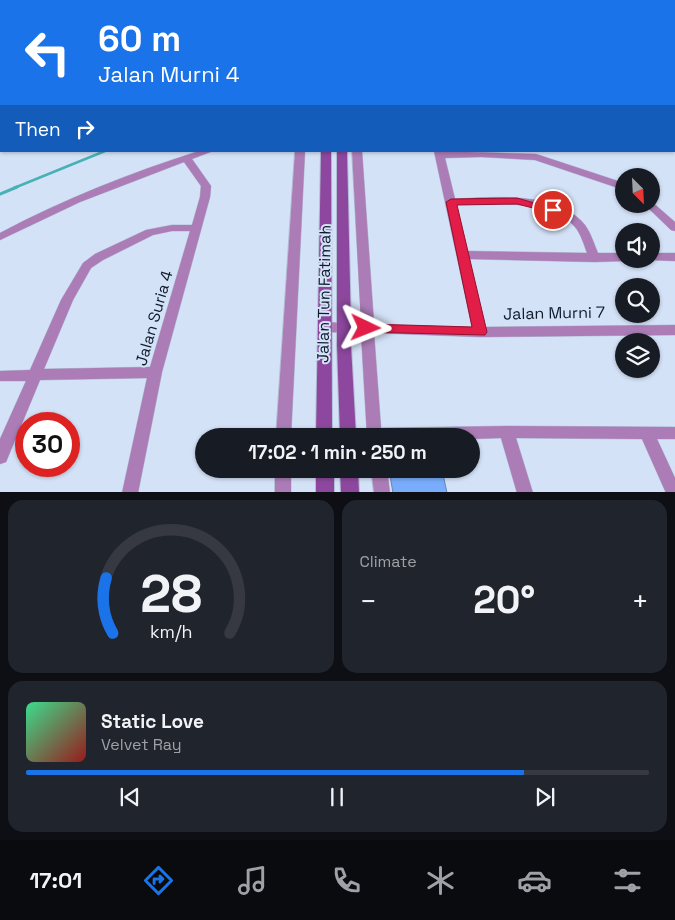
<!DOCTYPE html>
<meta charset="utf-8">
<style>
body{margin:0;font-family:"Space Grotesk",sans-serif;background:#20242c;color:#f1f3f6;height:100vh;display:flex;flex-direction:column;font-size:19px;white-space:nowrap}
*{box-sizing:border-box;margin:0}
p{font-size:16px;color:#9ea1a6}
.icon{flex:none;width:28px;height:28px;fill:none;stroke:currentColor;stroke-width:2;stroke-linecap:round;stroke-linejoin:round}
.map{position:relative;height:492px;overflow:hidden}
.side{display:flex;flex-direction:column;gap:8px;padding:8px;background:#0d0f14;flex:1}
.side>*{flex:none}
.guide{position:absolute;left:0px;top:0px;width:675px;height:152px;box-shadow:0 1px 4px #0004;background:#1a73e8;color:#fff;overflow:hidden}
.needle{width:32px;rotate:156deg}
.tools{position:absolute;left:615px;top:168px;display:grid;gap:10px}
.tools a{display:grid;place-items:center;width:45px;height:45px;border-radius:50%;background:#171b24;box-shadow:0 1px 4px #0004;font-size:25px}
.speed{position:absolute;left:15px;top:412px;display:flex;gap:10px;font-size:25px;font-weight:700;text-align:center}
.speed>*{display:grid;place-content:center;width:65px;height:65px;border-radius:50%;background:#171b24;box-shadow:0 1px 4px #0004;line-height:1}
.speed .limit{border:8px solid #d22;background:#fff;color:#111}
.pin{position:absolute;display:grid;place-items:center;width:42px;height:42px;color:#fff;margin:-21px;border:2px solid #fff;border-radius:50%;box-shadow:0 1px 5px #0007}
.me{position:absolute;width:55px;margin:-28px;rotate:92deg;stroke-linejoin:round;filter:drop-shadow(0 0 4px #0008)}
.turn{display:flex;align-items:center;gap:18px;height:105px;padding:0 15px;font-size:22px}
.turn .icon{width:65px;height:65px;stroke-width:2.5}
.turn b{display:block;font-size:35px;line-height:42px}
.then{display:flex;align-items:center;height:48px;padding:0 15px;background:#0003;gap:10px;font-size:19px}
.big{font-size:38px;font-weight:800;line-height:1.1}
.side .card{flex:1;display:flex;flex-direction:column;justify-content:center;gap:8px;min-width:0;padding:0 18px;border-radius:15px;background:#20242c}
.side .dial{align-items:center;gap:0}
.dial svg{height:130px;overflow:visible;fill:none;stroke:#363941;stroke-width:7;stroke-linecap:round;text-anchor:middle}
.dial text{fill:#f1f3f6;stroke:none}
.song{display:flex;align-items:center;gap:15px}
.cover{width:60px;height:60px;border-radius:8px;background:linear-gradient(135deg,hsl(150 70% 55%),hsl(0 70% 35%))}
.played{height:5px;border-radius:2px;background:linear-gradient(90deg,#1a73e8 80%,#363941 80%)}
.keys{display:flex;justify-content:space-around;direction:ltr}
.heat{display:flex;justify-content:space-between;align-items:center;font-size:28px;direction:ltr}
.side .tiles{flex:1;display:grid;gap:8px;grid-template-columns:1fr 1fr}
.card:last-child{grid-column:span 2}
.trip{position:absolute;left:195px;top:428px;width:285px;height:50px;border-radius:25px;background:#171b24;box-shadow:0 1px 4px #0004;font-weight:800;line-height:50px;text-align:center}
.menu{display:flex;height:80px;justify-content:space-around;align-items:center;background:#090b0e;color:#9ea1a6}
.menu .icon{width:35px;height:35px}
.menu .on{color:#1a73e8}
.menu b{font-size:22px;color:#f1f3f6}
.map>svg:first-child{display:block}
</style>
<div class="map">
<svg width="675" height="493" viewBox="0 0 675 493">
<rect width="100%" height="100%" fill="#d4e2f7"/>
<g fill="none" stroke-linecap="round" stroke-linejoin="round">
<path stroke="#47b1b6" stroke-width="2" d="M 575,0 L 589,1"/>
<path stroke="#47b1b6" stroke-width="2.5" d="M 14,188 L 105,151"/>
<path stroke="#47b1b6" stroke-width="3" d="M 0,194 L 17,187"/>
</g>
<path fill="#7aacfc" stroke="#6784b4" d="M 389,469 L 442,469 L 447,493 L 393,493 Z"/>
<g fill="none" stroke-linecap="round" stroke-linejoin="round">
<defs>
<g id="minor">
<path d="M 546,0 L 564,0 L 565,1 L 547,1 Z"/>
<rect x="674" y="10" width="1" height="4"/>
<path d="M 199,151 L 213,151 L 192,159 L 211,186 L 210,197 L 162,372 L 138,493 L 122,493 L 147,378 L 40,380 L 6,462 L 0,464 L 0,439 L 26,381 L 0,381 L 0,371 L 30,370 L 61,300 L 83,263 L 95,254 L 146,230 L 172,225 L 192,225 L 200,197 L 201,186 L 184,162 L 80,202 L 0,240 L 0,233 C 64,199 130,173 199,151 ZM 172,231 L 190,231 L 150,367 L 44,369 L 73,300 L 91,268 L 103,260 L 153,235 Z"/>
<path d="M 295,151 L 305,151 L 291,436 L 276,436 Z"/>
<path d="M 352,151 L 362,151 L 374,324 L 472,327 L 434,151 L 536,154 L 624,183 L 624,190 L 535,160 L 481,157 L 445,158 L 455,199 C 493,197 559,191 585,225 C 591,233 594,244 598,253 L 624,253 L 624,259 L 629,259 L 624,261 L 595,262 L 469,259 L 485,327 L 675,325 L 675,335 L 480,337 L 374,333 L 381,428 L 507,426 L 675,427 L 675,439 L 657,439 L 675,478 L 675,493 L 666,493 L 642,439 L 516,438 L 533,493 L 517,493 L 501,438 L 471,439 L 471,436 L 367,436 L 361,333 L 324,332 L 319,330 L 318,327 L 319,324 L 324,322 L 361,324 ZM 501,204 C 526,205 557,206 575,227 C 581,234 584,245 587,253 L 467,251 L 456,205 Z"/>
<path d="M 651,201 L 675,222 L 675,231 L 671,230 L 644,204 L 651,204 Z"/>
<path d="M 651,253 L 675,253 L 675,261 L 647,260 L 651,259 Z"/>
<rect x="275" y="469" width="16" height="24"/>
<path d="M 371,469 L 387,469 L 390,493 L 374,493 Z"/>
</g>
<g id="secondary">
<path d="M 321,151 L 331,151 L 332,436 L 316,436 Z"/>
<path d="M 337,151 L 347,151 L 351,330 L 366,324 L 371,325 L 373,329 C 369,336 358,339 351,346 L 356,436 L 340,436 L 337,345 Z"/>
<rect x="316" y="469" width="18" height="24"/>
<path d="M 340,469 L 358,469 L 359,493 L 341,493 Z"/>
</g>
</defs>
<use href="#minor" stroke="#b1bed3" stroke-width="1"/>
<use href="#secondary" stroke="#b1bed3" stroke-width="2"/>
<use href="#minor" fill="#ab7cb6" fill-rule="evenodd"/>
<use href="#secondary" fill="#8e479e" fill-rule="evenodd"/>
</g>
<path fill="#e11d48" stroke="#92132f" d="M 517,198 L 559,210 L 553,213 L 517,204 L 457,205 L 487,332 L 485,335 L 362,332 L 360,328 L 366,324 L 472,327 L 446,202 L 451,199 Z"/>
<g text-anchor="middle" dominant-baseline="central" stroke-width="4" stroke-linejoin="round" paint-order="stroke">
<g font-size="16" fill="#0f1b2d" stroke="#d4e2f7">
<text transform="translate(324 294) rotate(-89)">Jalan Tun Fatimah</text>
<text transform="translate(554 313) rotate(-1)">Jalan Murni 7</text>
<text transform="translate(154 318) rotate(-74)">Jalan Suria 4</text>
</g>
</g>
</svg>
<div class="tools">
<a><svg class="needle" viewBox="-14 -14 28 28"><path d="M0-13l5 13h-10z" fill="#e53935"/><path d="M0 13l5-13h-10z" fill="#9ea1a6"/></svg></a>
<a><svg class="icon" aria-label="sound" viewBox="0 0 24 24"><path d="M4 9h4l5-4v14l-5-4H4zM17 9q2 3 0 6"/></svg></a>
<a><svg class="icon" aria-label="search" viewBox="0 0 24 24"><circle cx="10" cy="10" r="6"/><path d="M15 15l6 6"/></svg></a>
<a><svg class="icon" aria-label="layers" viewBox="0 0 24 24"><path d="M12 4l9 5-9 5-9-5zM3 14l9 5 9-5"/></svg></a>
</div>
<div class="speed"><div class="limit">30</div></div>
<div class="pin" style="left:553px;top:210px;background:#d93025"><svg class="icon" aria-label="arrive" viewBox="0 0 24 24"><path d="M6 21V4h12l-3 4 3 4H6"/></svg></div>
<svg class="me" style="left:366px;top:328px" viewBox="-20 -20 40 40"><path d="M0-17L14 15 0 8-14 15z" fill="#e11d48" stroke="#fff" stroke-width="4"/></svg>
<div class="trip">17:02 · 1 min · 250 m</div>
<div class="guide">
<div class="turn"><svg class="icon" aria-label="left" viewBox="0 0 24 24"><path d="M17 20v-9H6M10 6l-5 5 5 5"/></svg><div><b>60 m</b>Jalan Murni 4</div></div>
<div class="then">Then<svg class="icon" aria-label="right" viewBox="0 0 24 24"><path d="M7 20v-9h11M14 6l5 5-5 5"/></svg></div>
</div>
</div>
<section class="side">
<div class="tiles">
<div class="card dial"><svg viewBox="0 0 100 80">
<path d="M14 69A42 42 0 1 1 86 69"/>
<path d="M14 69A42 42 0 0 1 10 35" stroke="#1a73e8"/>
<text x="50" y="56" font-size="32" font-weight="700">28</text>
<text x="50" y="72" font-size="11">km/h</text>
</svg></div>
<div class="card"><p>Climate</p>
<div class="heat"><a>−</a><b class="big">20°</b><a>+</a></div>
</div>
<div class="card">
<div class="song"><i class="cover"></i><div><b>Static Love</b><p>Velvet Ray</p></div></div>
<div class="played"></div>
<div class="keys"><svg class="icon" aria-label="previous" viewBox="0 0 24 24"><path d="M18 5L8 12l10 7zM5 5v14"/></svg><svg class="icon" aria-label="pause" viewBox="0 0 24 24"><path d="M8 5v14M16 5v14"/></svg><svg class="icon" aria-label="next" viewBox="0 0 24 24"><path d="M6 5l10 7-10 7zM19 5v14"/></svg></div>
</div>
</div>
</section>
<nav class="menu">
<b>17:01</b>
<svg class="icon on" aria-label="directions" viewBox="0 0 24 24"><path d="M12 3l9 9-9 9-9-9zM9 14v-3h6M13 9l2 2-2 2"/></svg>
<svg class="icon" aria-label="music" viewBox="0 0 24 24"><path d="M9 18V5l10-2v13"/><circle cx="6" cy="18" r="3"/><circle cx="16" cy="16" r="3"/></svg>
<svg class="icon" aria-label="phone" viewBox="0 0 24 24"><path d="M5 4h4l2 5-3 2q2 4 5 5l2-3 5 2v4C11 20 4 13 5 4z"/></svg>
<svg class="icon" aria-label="climate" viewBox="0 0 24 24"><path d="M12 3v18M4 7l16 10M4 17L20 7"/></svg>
<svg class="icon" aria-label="car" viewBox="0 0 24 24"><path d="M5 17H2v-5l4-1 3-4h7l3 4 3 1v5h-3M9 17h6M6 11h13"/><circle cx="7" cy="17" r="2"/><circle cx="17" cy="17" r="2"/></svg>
<svg class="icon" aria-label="filters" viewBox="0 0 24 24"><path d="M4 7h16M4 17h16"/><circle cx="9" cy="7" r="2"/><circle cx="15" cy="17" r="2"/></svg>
</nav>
